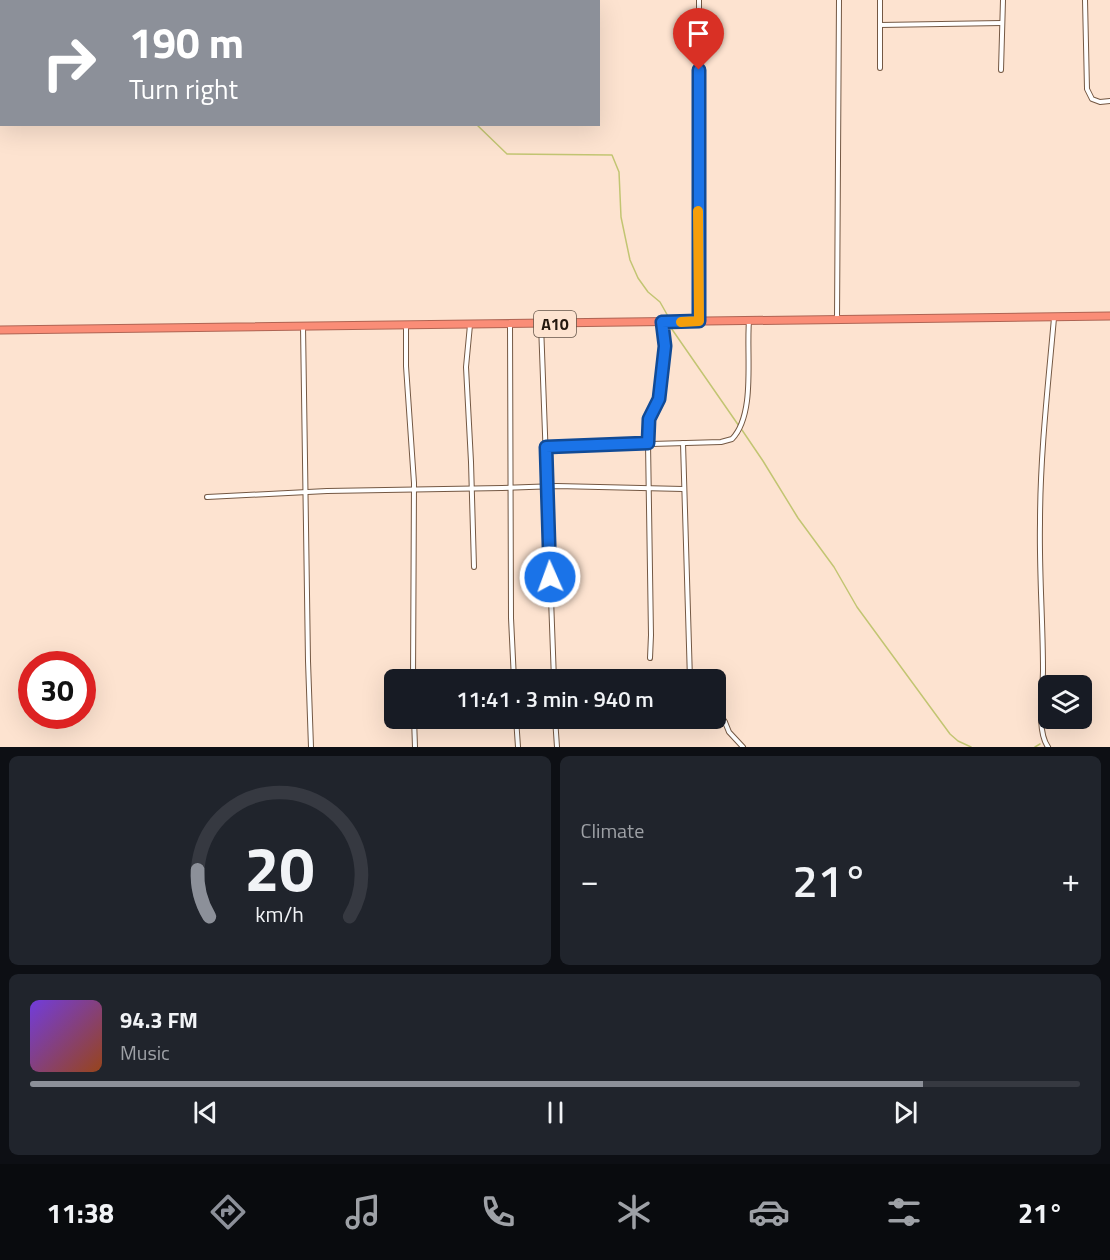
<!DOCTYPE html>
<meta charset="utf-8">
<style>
body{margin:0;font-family:"Titillium Web",sans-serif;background:#20242c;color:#f1f3f6;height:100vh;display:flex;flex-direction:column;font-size:22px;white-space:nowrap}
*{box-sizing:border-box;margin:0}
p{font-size:20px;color:#9ea1a6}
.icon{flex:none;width:33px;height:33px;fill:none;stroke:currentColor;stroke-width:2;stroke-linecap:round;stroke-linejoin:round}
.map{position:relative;height:747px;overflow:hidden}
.side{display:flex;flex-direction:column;gap:9px;padding:9px;background:#0d0f14;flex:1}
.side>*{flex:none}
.hud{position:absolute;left:0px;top:0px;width:600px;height:126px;box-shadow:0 6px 24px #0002;background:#8c9099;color:#fff;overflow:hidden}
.buttons{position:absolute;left:1038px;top:675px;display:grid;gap:12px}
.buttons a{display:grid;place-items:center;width:54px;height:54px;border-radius:9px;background:#171b24;box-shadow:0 6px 24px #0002;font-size:30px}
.speed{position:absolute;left:18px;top:651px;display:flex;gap:12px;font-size:30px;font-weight:700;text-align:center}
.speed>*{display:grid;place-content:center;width:78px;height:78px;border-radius:50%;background:#171b24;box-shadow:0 6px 24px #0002;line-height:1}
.speed .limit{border:9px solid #d22;background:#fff;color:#111}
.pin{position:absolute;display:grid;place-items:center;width:51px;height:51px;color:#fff;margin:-62px -26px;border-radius:50% 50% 50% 0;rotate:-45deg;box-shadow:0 0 6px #0007}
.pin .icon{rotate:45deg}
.me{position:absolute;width:66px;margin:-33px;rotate:358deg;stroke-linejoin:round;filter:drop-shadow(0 0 4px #0008)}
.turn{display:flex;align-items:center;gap:21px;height:126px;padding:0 30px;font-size:27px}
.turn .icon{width:78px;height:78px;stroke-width:2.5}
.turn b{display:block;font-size:42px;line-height:51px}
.big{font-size:45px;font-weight:600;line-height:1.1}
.side .widget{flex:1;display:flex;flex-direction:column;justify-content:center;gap:9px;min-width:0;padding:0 21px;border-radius:9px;background:#20242c}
.side .dial{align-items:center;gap:0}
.dial svg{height:156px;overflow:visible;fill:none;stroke:#363941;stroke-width:7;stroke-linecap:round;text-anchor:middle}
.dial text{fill:#f1f3f6;stroke:none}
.song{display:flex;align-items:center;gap:18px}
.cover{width:72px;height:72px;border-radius:9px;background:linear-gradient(135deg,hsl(260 70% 55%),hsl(20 70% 35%))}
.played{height:6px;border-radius:3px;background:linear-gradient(90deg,#8c9099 85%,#363941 85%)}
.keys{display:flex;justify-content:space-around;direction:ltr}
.heat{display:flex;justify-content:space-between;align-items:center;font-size:33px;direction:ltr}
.side .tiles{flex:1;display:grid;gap:9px;grid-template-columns:1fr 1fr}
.widget:last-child{grid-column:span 2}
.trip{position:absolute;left:384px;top:669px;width:342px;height:60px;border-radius:9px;background:#171b24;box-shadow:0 6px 24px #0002;font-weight:600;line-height:60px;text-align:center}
.tab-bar{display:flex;height:96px;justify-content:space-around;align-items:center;background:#090b0e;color:#9ea1a6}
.tab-bar .icon{width:42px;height:42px}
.tab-bar .current{color:#8c9099}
.tab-bar b{font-size:27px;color:#f1f3f6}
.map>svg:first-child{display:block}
</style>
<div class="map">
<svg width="1110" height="747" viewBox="0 0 1110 747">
<rect width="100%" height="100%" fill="#fde3d0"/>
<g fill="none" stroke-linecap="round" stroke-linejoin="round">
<g stroke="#c2c572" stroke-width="1.5">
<path d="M 476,124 L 507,154 L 612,155 L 619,172 L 621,217 L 630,260 L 638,278 L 648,292 L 660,302 L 669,318"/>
<path d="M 669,325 L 739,426"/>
<path d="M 742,430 L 763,461 L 798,518 L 834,567 L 857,607 L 950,734 L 958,741 L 971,747"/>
<path d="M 1035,747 L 1040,744"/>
</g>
<defs>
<g id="street">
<path d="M 699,0 L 699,320"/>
<path d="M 1085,0 L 1087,89 L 1092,99 L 1100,102 L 1110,101"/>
<path d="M 880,25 L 1002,23"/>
<path d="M 880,68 L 880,0"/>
<path d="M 1001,70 L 1003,0"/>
<path d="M 837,320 L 839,0"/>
<path d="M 510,324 L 511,618 L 514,680"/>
<path d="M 541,324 L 554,680"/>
<path d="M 470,325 L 466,367 L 471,462 L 474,567"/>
<path d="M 303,326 L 308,661 L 311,747"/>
<path d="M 406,326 L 406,366 L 414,483 L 413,680"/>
<path d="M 683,443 L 690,680"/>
<path d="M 547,447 L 721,442 L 732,439 C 756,414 746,355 749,321"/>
<path d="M 207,497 L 327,491 L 502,488 L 557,486 L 683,489"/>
<path d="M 650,658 L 651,635 L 648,443 L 649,419 L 659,399 L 665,346 L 662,322"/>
<path d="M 716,709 L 725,722 L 729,732 L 743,747"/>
<path d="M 414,718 L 415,747"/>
<path d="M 516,718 L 518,747"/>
<path d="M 555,718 L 557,747"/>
<path d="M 1048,747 C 1036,730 1043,691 1043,670 C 1043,621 1039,572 1040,523 C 1040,455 1048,386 1054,318"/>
</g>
<path id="highway" d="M 0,330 L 1110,316"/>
</defs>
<use href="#street" stroke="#745843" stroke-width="6"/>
<use href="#highway" stroke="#af6453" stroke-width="9"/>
<use href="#street" stroke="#fff" stroke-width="4"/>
<use href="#highway" stroke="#fa8d77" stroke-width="7"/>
</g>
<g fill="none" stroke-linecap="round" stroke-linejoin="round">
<defs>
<path id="route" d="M 550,577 L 546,447 L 648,443 L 649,419 L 659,399 L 665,346 L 662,322 L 699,321 L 699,70"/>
</defs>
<use href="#route" stroke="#114b97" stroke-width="15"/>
<use href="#route" stroke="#1a73e8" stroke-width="10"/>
<path stroke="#f59e0b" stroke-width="10" d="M 681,322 L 699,321 L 698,211"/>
</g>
<g text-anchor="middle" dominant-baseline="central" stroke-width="5" stroke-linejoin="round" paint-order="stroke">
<rect fill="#fde3d0" stroke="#645549" stroke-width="1.5" x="534" y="311" width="42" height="26" rx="4.5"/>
<g font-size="16" font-weight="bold" fill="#23180f">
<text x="555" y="324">A10</text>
</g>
</g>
</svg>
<div class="buttons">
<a><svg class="icon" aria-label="layers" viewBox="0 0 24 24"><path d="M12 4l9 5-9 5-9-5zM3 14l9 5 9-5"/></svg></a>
</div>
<div class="speed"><div class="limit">30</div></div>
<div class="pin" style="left:699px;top:70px;background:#d93025"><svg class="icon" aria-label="arrive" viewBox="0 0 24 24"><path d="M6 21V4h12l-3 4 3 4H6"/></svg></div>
<svg class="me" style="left:550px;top:577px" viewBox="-20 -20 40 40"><circle r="17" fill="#1a73e8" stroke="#fff" stroke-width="3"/><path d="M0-11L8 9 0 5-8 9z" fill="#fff"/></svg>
<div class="trip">11:41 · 3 min · 940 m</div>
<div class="hud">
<div class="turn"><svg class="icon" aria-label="right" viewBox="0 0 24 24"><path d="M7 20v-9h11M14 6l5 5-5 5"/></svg><div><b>190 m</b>Turn right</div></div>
</div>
</div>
<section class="side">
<div class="tiles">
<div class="widget dial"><svg viewBox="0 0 100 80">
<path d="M14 69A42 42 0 1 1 86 69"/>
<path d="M14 69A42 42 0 0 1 8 45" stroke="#8c9099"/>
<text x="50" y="56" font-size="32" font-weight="700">20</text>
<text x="50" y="72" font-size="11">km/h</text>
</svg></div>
<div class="widget"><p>Climate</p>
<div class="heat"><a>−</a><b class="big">21°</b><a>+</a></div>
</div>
<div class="widget">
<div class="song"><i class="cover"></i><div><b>94.3 FM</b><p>Music</p></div></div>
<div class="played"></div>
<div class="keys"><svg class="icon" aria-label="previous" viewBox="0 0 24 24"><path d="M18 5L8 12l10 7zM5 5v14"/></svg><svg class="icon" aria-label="pause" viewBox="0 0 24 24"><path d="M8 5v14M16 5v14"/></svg><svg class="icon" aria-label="next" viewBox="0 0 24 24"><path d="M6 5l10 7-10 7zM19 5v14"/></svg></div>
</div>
</div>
</section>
<nav class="tab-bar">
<b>11:38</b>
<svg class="icon current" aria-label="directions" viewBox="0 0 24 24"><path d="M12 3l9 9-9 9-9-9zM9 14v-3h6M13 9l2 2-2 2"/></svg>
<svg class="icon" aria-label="music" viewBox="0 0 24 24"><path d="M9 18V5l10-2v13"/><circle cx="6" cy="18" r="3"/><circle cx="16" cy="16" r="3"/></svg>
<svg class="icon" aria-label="phone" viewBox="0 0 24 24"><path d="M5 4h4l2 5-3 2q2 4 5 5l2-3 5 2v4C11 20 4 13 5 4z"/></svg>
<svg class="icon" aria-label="climate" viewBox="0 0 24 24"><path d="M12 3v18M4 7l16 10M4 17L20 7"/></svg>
<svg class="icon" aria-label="car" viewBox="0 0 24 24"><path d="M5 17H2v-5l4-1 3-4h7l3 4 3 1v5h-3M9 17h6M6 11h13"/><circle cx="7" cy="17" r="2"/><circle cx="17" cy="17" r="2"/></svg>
<svg class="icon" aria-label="filters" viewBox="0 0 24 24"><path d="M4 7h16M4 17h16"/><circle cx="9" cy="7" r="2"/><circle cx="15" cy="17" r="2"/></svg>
<b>21°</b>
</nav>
